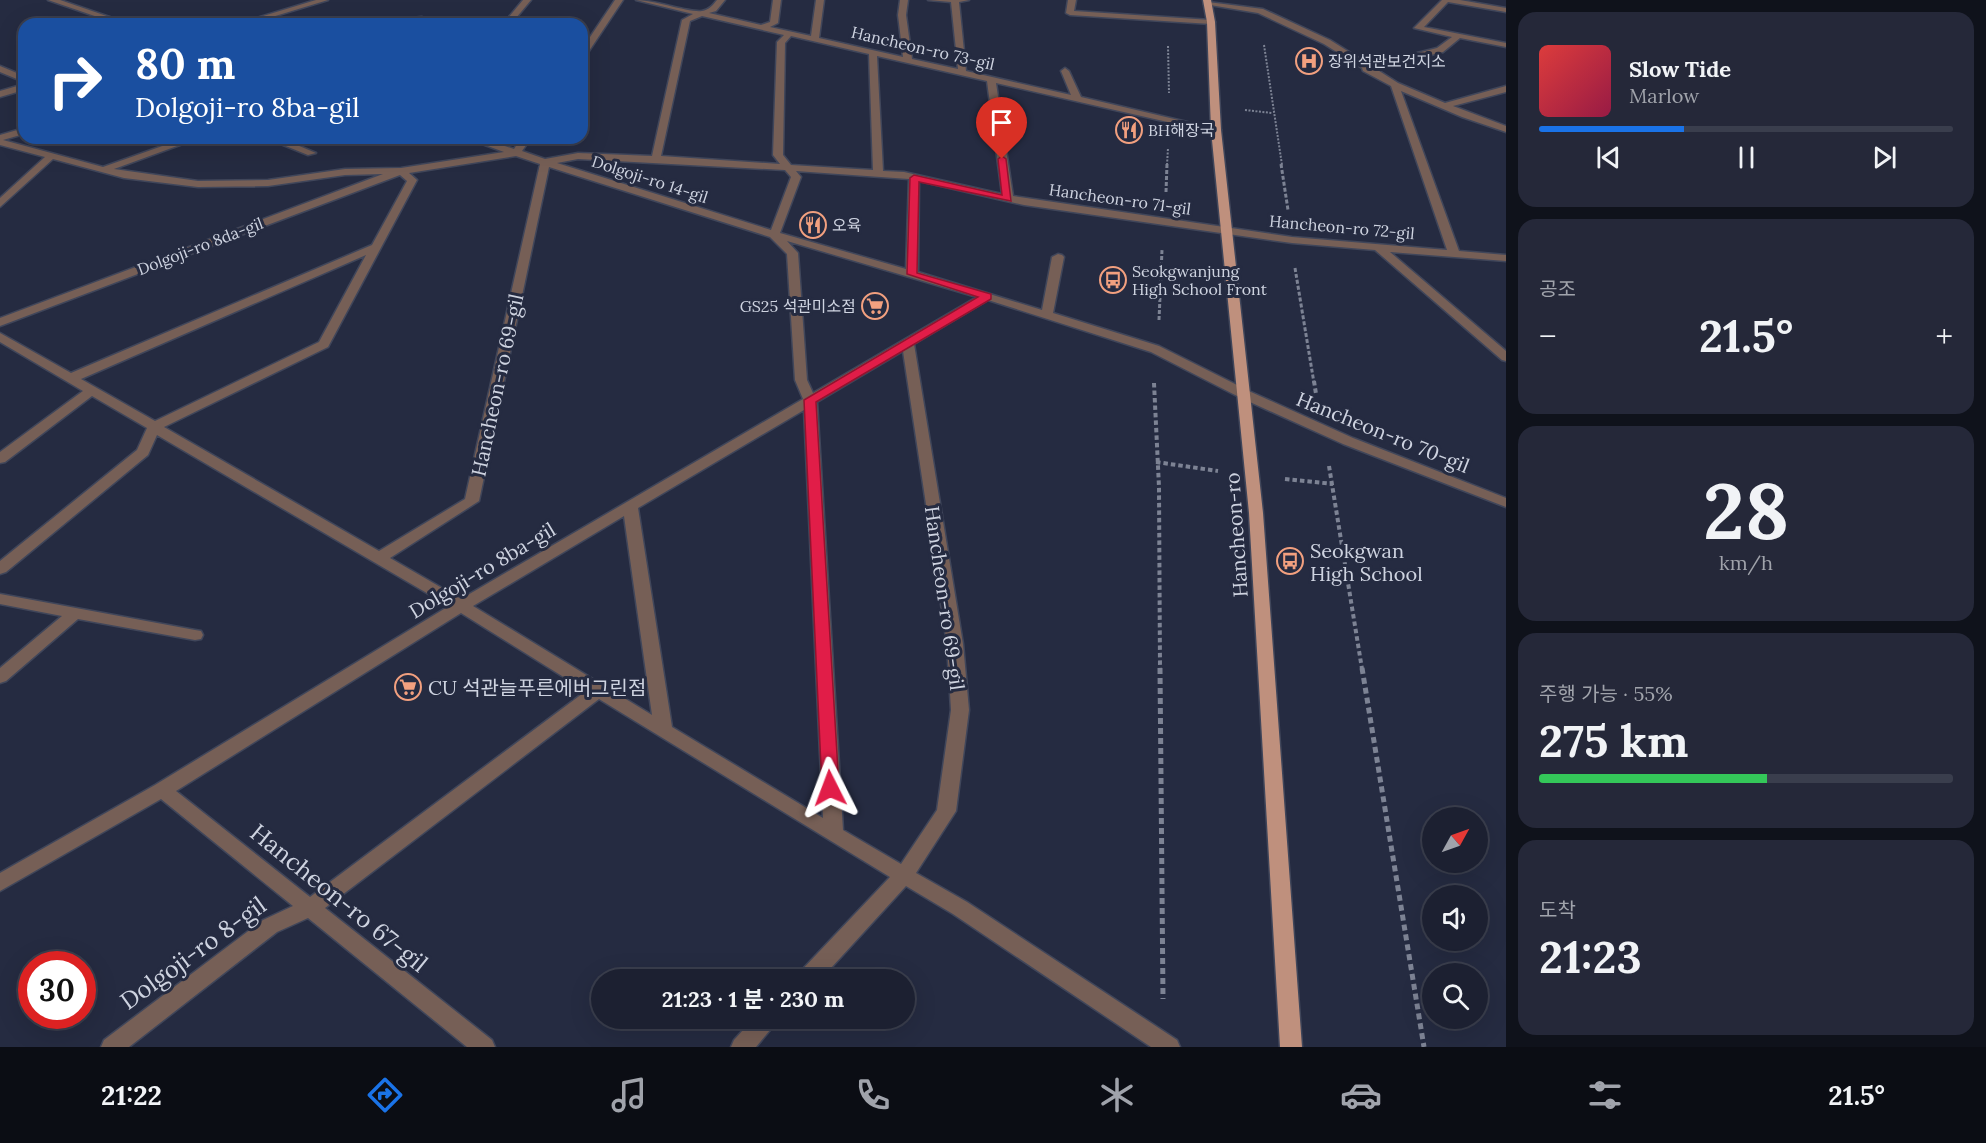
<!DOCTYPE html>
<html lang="ko">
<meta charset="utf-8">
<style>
body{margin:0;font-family:Lora,"Noto Sans KR",serif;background:#252839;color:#f1f3f6;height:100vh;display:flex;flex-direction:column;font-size:22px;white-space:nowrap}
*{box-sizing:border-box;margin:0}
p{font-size:20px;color:#a0a3ab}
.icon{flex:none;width:33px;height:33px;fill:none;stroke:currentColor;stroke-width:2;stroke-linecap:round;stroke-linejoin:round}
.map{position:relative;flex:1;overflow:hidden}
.sheet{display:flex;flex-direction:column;gap:12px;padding:12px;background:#0f121b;width:480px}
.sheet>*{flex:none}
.guide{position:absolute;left:18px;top:18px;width:570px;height:126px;border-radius:18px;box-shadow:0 6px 24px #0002,0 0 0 2px #3a3e4d;background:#1a4fa0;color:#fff;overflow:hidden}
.needle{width:39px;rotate:50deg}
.controls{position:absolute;left:1422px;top:807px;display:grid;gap:12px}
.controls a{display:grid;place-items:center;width:66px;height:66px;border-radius:50%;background:#1c2031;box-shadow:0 6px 24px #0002,0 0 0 2px #3a3e4d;font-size:30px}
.speed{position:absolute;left:18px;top:951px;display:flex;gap:12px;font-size:30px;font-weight:700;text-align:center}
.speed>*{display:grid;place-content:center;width:78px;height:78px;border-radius:50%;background:#1c2031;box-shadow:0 6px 24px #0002,0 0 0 2px #3a3e4d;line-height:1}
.speed .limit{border:9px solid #d22;background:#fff;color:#111}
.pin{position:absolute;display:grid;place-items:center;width:51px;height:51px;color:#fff;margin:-62px -26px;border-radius:50% 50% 50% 0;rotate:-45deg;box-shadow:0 0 6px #0007}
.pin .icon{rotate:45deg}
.me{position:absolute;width:66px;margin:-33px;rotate:357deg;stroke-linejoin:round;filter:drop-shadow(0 0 4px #0008)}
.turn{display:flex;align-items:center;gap:21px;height:126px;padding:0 18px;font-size:27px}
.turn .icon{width:78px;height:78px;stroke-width:2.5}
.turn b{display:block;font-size:42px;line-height:51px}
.big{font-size:45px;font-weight:700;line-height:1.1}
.sheet .card{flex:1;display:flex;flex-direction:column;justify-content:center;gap:9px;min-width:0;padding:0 21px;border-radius:18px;background:#252839}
.sheet .dial{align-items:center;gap:0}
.dial b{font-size:78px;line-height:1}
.song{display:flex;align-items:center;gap:18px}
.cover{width:72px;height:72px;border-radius:9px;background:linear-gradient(135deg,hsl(0 70% 55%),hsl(340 70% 35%))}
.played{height:6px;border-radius:3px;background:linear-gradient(90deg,#1a73e8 35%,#3a3e4d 35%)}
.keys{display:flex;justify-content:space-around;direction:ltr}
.heat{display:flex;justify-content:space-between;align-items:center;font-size:33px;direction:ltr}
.charge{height:9px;border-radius:4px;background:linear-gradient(90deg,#34c759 55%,#3a3e4d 0)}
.trip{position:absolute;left:591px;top:969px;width:324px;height:60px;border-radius:30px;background:#1c2031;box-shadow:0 6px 24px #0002,0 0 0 2px #3a3e4d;font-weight:700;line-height:60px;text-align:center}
.tabs{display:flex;height:96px;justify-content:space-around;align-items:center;background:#0b0d14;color:#a0a3ab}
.tabs .icon{width:42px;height:42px}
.tabs .active{color:#1a73e8}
.tabs b{font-size:27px;color:#f1f3f6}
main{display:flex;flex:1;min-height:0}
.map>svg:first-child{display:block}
</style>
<main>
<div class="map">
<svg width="1506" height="1047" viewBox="0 0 1506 1047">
<rect width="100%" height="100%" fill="#252b41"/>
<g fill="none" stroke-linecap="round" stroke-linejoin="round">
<defs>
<g id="minor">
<path d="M 48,0 L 60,0 L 130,24 L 118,24 Z"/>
<path d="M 316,0 L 328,0 L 249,24 L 237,24 Z"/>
<path d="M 523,0 L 531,0 L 511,24 L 503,24 Z"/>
<path d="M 615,0 L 623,0 L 585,57 L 582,57 L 582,49 Z"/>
<path d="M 636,0 C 654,0 690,13 702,11 C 709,10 713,5 717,0 L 725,0 L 716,11 L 709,13 L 761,25 L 770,22 L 773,0 L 781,0 L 778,23 L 770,27 L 811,36 L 816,0 L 824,0 L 819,38 L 903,57 L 898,15 L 900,0 L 908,0 L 906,15 L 912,59 L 958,69 L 951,2 L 928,0 L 969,0 L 959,2 L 966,71 L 1071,95 L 1061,71 L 1065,68 L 1069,71 L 1081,97 L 1221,130 L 1216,133 L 996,83 L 1013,196 L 1292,237 L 1447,250 L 1391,86 L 1363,71 L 1362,68 L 1324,44 L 1258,13 L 1204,4 L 1208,2 L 1263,9 L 1330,40 L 1370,65 L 1437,48 L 1452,37 L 1414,28 L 1442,0 L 1460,0 L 1506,8 L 1506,12 L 1448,2 L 1424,27 L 1506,43 L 1506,47 L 1460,38 L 1443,52 L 1376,69 L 1398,83 L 1445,103 L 1506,86 L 1506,92 L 1453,106 L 1506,126 L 1506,132 L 1462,117 L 1401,91 L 1459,251 L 1506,255 L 1506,261 L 1390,252 L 1506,351 L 1506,361 L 1502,360 L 1375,250 L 1292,243 L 1024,205 L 919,181 L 918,272 L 1042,310 L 1052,257 L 1058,254 L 1062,255 L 1064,257 L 1053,313 L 1159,346 L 1251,392 L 1353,438 L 1506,498 L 1506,507 L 1343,444 L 1241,398 L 1151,352 L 988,300 L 914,344 L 963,644 L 969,710 L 956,811 L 916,873 L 967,902 L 1177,1040 L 1180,1047 L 1151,1047 L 953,914 L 906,886 L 820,980 L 795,980 L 798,974 L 890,877 L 599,699 L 325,908 L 492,1040 L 495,1047 L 467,1047 L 308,918 L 277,932 L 129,1047 L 101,1047 L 104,1040 L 263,920 L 293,906 L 161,799 L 0,891 L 0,873 L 155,785 L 449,606 L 157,435 L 148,455 L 6,572 L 0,574 L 0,561 L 137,450 L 147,428 L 92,396 L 5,462 L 0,463 L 0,452 L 83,391 L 0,342 L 0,333 L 71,373 L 372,245 L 407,181 L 400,175 L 0,326 L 0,318 L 383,174 L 345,175 L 268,186 L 198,187 L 124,178 L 53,159 L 0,207 L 0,198 L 45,157 L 0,145 L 0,135 L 24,128 L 24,134 L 3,140 L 103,167 L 185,138 L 199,138 L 114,169 L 198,181 L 268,180 L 345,169 L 401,168 L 504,152 L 466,138 L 480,138 L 514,149 L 521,138 L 531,138 L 522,151 L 545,159 L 578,153 L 652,156 L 682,20 L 693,14 ZM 702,16 L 784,35 L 777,42 L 773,155 L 780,164 L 661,156 L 690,21 ZM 791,36 L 869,54 L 873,170 L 791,165 L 783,155 L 785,43 ZM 877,56 L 987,81 L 1002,194 L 904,172 L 883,171 ZM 516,156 L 540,164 L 465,499 L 379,551 L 164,427 L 328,347 L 417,180 L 409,173 ZM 578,159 L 785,170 L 791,177 L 771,230 L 557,163 ZM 549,167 L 770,237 L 787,254 L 795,380 L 803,399 L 461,599 L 390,558 L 479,501 ZM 796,171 L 909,179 L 906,269 L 780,233 L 801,177 ZM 787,241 L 977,297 L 813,393 L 807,380 L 798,253 ZM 366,255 L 319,342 L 155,421 L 81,379 ZM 903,351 L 947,644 L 951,710 L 937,810 L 901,864 L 843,830 L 817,402 ZM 804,410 L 823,818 L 672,727 L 638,508 ZM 624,516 L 652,715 L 473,606 ZM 461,613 L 586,691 L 310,897 L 176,791 Z"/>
<path d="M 1068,0 L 1076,0 L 1074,11 L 1211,20 L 1215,22 L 1211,24 L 1070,15 L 1066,13 Z"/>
<path d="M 422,17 L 425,21 L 384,24 L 388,20 Z"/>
<path d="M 0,66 L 24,76 L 24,82 L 0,72 Z"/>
<path d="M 24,84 L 24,90 L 0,97 L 0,91 Z"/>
<path d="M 266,138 L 280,138 L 316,153 L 308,155 Z"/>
<path d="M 0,594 L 195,630 L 201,631 L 203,635 L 201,639 L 195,640 L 78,619 L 6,681 L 0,683 L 0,668 L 62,616 L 0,604 Z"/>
<path d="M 754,1018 L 780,1018 L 756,1047 L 731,1047 L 734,1040 Z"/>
</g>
<path id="major" d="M 1203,0 L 1211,0 L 1215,22 L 1221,130 L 1263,513 L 1302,1047 L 1280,1047 L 1249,513 L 1211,130 L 1207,22 Z"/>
</defs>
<use href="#minor" stroke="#40465a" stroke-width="3"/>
<use href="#major" stroke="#40465a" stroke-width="3"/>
<g stroke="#7d8394" stroke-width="2" stroke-dasharray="2 1.5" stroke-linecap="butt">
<path d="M 1264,45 L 1282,165"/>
<path d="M 1168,46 L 1169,93"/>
<path d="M 1245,110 L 1272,113"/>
<path d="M 1167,165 L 1168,148"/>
</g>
<g stroke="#7d8394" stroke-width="3" stroke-dasharray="4 2" stroke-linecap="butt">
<path d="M 1281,164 L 1288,210"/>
<path d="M 1166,192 L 1167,164"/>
<path d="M 1295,268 L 1314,383"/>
<path d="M 1159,320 L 1162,250"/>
</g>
<g stroke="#7d8394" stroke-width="4" stroke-dasharray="4.5 3" stroke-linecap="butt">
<path d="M 1314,381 L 1316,394"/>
<path d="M 1154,383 L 1159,487 L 1160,669"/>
<path d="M 1156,462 L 1218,471"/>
<path d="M 1329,466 L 1362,669"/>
<path d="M 1285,479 L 1333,484"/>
</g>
<g stroke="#7d8394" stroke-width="5" stroke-dasharray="6 4" stroke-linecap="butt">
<path d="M 1160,668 L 1163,999"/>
<path d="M 1362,668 L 1424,1047"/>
</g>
<use href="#minor" fill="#765f56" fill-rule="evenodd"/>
<use href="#major" fill="#bf907d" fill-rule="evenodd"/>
</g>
<path fill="#e11d48" stroke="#92132f" stroke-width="1.5" d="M 1002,156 L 1006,159 L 1011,201 L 919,182 L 917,273 L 991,294 L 991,299 L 816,402 L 839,788 L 836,793 L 824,793 L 822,788 L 804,400 L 978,297 L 907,274 L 910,178 L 914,175 L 1002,195 L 998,159 Z"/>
<defs>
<symbol id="hospital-ring" viewBox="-11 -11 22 22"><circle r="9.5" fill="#252b41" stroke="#f2a07f" stroke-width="1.5"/><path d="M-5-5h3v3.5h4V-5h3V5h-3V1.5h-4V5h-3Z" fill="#f2a07f"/></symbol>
<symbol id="restaurant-ring" viewBox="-11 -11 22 22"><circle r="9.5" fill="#252b41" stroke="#f2a07f" stroke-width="1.5"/><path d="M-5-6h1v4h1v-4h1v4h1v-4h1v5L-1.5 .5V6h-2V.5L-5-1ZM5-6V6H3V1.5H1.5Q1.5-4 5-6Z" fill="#f2a07f"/></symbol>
<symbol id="bus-ring" viewBox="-11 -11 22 22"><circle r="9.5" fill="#252b41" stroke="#f2a07f" stroke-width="1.5"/><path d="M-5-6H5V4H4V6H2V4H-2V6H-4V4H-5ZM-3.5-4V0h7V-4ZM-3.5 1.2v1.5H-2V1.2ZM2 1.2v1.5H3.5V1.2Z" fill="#f2a07f"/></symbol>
<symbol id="supermarket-ring" viewBox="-11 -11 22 22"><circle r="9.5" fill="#252b41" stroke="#f2a07f" stroke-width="1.5"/><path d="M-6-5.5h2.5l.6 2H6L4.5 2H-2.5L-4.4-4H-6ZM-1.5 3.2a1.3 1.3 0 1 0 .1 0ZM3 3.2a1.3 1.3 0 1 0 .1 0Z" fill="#f2a07f"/></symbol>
</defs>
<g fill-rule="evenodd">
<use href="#hospital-ring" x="1294" y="46" width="30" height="30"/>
<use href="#restaurant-ring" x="1114" y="115" width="30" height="30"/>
<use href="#restaurant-ring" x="798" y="210" width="30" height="30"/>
<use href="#bus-ring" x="1098" y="265" width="30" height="30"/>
<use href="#supermarket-ring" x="860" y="291" width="30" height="30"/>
<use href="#bus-ring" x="1275" y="546" width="30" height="30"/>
<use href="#supermarket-ring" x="393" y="672" width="30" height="30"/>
</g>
<g text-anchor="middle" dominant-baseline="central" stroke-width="6" stroke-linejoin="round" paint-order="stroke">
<g font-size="16" fill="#ced3e0" stroke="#252b41">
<text transform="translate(923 48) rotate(13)">Hancheon-ro 73-gil</text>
<text transform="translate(650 179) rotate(18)">Dolgoji-ro 14-gil</text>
<text transform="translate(1120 199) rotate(8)">Hancheon-ro 71-gil</text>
<text transform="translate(1342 227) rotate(5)">Hancheon-ro 72-gil</text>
<text transform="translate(200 246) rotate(-21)">Dolgoji-ro 8da-gil</text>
</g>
<g font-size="16" fill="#ced3e0" stroke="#252b41" text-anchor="start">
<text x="1328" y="61">장위석관보건지소</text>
<text x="1148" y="130">BH해장국</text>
<text x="832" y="225">오육</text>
<text x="1132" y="271">Seokgwanjung<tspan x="1132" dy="18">High School Front</tspan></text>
<text x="856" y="306" text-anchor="end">GS25 석관미소점</text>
</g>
<g font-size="20" fill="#ced3e0" stroke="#252b41">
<text transform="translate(497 385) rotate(-78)">Hancheon-ro 69-gil</text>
<text transform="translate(1383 432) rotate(22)">Hancheon-ro 70-gil</text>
<text transform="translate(1236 535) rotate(-94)">Hancheon-ro</text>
<text transform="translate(482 570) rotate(-31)">Dolgoji-ro 8ba-gil</text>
<text transform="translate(945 598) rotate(82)">Hancheon-ro 69-gil</text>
</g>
<g font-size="20" fill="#ced3e0" stroke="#252b41" text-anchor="start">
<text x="1310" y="550">Seokgwan<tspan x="1310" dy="23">High School</tspan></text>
<text x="428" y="687">CU 석관늘푸른에버그린점</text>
</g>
<g font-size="24" fill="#ced3e0" stroke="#252b41">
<text transform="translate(339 898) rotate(39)">Hancheon-ro 67-gil</text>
<text transform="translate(193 953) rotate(-36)">Dolgoji-ro 8-gil</text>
</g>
</g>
</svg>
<div class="controls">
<a><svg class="needle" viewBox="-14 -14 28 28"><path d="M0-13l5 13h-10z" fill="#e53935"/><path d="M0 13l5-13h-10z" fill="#a0a3ab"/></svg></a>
<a><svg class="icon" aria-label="sound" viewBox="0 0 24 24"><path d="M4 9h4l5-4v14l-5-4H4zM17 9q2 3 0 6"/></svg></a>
<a><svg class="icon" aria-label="search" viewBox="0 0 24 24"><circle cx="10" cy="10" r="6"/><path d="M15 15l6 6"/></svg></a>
</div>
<div class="speed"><div class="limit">30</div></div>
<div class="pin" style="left:1002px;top:159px;background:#d93025"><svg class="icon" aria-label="arrive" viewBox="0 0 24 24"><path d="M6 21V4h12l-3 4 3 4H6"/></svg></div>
<svg class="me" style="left:830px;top:788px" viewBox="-20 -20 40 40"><path d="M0-17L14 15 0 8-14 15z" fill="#e11d48" stroke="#fff" stroke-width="4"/></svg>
<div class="trip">21:23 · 1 분 · 230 m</div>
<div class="guide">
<div class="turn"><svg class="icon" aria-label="right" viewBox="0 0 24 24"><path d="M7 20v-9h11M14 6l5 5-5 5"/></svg><div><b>80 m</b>Dolgoji-ro 8ba-gil</div></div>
</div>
</div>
<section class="sheet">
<div class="card">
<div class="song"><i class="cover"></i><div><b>Slow Tide</b><p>Marlow</p></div></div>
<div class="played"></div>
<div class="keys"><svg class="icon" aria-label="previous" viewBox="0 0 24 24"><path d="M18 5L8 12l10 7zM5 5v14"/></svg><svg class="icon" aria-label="pause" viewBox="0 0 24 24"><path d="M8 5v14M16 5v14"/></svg><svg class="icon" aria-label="next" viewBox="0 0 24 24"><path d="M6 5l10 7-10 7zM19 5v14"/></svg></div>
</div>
<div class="card"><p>공조</p>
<div class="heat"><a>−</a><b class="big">21.5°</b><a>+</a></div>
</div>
<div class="card dial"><b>28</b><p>km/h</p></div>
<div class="card"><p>주행 가능 · 55%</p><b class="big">275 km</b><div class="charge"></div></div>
<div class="card"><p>도착</p><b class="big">21:23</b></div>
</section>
</main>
<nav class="tabs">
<b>21:22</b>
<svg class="icon active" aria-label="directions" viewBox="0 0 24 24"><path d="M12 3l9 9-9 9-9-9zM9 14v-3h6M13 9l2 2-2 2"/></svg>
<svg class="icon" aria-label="music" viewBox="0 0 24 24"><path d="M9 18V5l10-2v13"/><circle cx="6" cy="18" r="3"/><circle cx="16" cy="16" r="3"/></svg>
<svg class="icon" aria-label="phone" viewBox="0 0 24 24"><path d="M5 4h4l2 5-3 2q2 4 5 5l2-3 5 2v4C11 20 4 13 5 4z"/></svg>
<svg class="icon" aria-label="climate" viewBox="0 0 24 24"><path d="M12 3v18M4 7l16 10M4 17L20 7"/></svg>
<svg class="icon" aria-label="car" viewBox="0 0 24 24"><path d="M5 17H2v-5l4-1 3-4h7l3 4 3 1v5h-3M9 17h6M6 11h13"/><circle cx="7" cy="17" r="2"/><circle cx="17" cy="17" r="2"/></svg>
<svg class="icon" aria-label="filters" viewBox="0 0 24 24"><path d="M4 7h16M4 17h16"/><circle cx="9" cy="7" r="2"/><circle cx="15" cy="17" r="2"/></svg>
<b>21.5°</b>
</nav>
